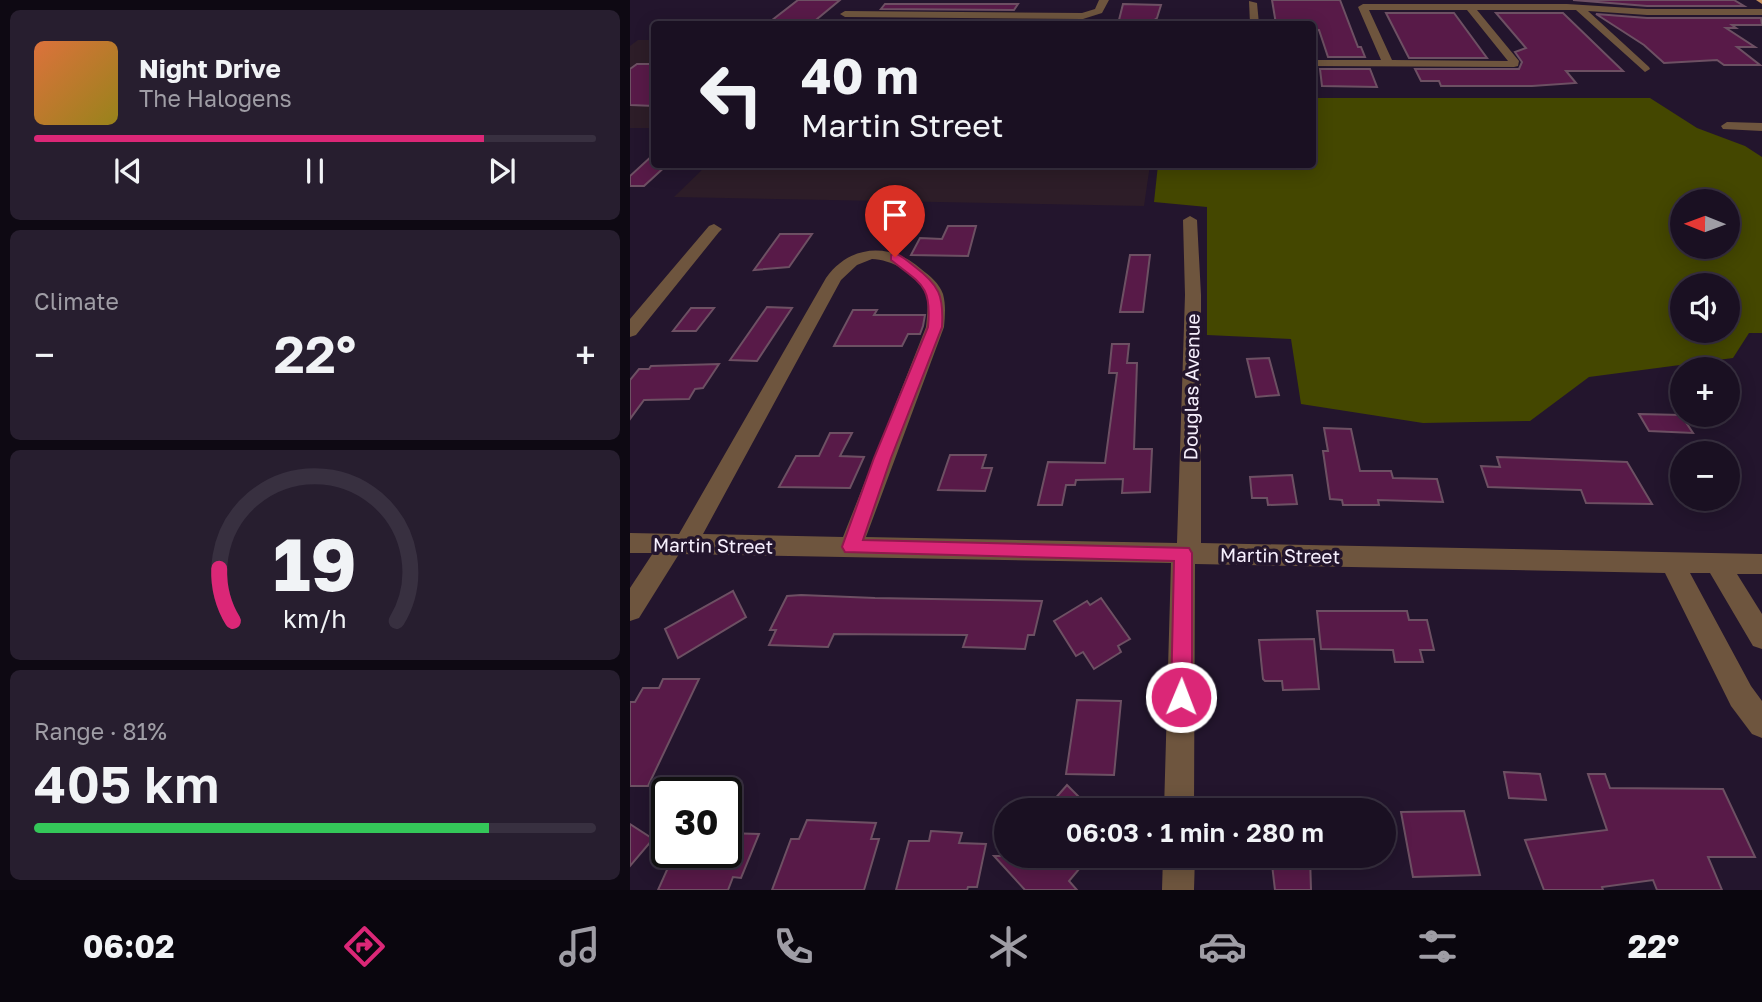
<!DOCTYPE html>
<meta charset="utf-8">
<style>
body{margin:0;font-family:"Golos Text",sans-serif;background:#271e2f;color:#f1f3f6;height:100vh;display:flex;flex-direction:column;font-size:26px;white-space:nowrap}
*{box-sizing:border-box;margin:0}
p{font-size:23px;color:#9f9da5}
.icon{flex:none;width:38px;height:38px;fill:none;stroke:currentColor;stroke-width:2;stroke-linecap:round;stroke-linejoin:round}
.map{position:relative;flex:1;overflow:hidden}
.sheet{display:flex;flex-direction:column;gap:10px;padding:10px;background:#0e0913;width:630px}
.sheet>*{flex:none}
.top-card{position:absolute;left:21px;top:21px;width:665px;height:147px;border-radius:7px;box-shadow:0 4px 18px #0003,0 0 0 2px #383040;background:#1a1022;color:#f1f3f6;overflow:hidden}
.needle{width:46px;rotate:271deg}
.controls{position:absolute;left:1040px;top:189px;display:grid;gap:14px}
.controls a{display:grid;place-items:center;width:70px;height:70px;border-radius:50%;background:#1a1022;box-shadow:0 4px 18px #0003,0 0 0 2px #383040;font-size:35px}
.speed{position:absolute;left:21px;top:777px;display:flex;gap:14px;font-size:35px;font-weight:700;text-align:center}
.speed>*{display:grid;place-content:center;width:91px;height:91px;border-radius:50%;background:#1a1022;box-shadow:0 4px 18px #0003,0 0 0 2px #383040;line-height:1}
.speed .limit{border:4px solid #111;border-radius:10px;background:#fff;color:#111}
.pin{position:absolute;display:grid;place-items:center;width:60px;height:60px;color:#fff;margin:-72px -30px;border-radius:50% 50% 50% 0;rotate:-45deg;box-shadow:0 0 7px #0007}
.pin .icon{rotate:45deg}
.me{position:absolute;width:77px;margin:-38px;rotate:1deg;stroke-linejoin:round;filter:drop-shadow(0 0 5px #0008)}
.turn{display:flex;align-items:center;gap:24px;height:147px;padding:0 35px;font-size:32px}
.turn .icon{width:91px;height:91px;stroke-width:2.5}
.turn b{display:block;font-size:49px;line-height:60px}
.big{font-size:52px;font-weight:600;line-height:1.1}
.sheet .widget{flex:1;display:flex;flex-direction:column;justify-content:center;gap:10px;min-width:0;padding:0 24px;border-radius:10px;background:#271e2f}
.sheet .dial{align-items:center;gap:0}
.dial svg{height:182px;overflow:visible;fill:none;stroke:#383040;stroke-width:7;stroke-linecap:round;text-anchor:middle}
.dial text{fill:#f1f3f6;stroke:none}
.song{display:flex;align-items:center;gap:21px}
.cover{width:84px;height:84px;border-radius:10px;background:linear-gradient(135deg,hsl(20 70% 55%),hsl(50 70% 35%))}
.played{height:7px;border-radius:4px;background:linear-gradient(90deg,#db2777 80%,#383040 80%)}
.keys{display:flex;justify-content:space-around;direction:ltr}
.heat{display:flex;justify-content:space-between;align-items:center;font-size:38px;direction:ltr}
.charge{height:10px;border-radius:5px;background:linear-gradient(90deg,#34c759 81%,#383040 0)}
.trip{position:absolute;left:364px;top:798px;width:402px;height:70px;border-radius:35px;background:#1a1022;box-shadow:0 4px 18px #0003,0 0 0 2px #383040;font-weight:600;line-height:70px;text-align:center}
.dock{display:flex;height:112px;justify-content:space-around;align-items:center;background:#0a060e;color:#9f9da5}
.dock .icon{width:49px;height:49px}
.dock .current{color:#db2777}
.dock b{font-size:32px;color:#f1f3f6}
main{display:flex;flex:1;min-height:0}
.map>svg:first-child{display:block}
</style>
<main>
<section class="sheet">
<div class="widget">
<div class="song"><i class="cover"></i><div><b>Night Drive</b><p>The Halogens</p></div></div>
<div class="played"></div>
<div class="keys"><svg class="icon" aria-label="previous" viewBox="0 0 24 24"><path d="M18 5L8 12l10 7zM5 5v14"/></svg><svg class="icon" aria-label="pause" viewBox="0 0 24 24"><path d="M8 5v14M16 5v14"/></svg><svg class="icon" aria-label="next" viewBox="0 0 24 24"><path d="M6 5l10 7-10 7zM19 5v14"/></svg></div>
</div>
<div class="widget"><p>Climate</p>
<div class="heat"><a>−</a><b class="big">22°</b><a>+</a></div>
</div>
<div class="widget dial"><svg viewBox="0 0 100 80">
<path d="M14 69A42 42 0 1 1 86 69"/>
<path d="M14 69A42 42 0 0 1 8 46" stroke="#db2777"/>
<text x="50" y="56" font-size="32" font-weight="700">19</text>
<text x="50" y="72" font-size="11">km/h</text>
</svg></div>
<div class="widget"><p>Range · 81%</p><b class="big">405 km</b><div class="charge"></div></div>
</section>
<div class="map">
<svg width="1132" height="890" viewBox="0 0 1132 890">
<rect width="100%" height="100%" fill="#23152d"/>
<g fill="#2d1d28">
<path d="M 8,40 L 24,40 L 24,128 L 0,128 L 0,46 Z"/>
<path d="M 77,165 L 78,164 L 520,165 L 514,206 L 44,197 Z"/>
</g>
<path fill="#444700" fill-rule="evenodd" d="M 683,98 L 1020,98 L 1067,128 L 1115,146 L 1132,157 L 1132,333 L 1119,333 L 1103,358 L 959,377 L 900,421 L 793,423 L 671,404 L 661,339 L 577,335 L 577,207 L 524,202 L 528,165 L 682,164 ZM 1052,201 L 1097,201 L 1097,247 L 1052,247 ZM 1052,285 L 1097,285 L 1097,331 L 1052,331 Z"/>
<g fill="#581a48" stroke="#6d5063" stroke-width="2">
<path d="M 168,0 L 210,0 L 181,24 L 137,24 Z"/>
<path d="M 642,0 L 710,0 L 728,47 L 731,47 L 735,57 L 698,57 L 689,30 L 682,30 L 682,24 L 646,24 Z"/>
<path d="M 943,0 L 1104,0 L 1114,6 L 1017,6 Z"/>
<path d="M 255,4 L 388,4 L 384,10 L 251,9 Z"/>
<path d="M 493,4 L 531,5 L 527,18 L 519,24 L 489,20 Z"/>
<path d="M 756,13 L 824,13 L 857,58 L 779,58 Z"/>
<path d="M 866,13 L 933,13 L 993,71 L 936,71 L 946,83 L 902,86 L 811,86 L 809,81 L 791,81 L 785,69 L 889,69 L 892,62 L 885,52 L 896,48 Z"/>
<path d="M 966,14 L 1017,18 L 1131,18 L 1132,25 L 1102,25 L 1106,28 L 1096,28 L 1125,47 L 1107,47 L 1130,65 L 1094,65 L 1087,60 L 1034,63 L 1014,45 Z"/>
<path d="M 240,20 L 378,21 L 376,24 L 236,24 Z"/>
<path d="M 7,64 L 24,64 L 24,106 L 0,105 L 0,69 Z"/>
<path d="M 690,69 L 740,69 L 747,87 L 692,86 Z"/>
<path d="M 24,154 L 24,164 L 38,164 L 14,186 L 0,186 L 0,176 Z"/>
<path d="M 318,226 L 346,226 L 338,256 L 281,255 L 290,238 L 312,239 Z"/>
<path d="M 150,234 L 182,234 L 159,267 L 124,270 Z"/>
<path d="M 500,255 L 520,255 L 513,312 L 490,312 Z"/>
<path d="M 137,307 L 162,308 L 127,361 L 100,360 Z"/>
<path d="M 61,308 L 84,308 L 66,331 L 43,331 Z"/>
<path d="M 223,310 L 247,310 L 244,315 L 295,315 L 293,326 L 290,334 L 278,334 L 272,346 L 204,346 Z"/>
<path d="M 482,344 L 499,344 L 497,363 L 507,363 L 504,449 L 522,449 L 520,492 L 492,493 L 493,479 L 446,480 L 445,485 L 436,485 L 432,505 L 408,505 L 418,462 L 475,463 L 487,373 L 479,373 Z"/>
<path d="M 639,358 L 649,395 L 626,397 L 617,359 Z"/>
<path d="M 89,364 L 73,388 L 65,389 L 59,399 L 14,400 L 0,419 L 0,380 L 9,369 L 19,369 L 21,366 Z"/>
<path d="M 1009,414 L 1051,415 L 1063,433 L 1019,431 Z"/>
<path d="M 694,428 L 721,429 L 730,471 L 761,471 L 763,478 L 807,479 L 813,502 L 748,500 L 749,505 L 713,505 L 712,500 L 700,499 L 693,451 L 698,451 Z"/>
<path d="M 200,433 L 222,433 L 210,456 L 234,457 L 220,488 L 149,487 L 166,456 L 189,456 Z"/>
<path d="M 320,455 L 356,455 L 352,468 L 362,468 L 355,491 L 308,490 Z"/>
<path d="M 867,457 L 997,462 L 1022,504 L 956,503 L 951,490 L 858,487 L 851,466 L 870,467 Z"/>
<path d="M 662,475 L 667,504 L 638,505 L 637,498 L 622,498 L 620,477 Z"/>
<path d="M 103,591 L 116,617 L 48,658 L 35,629 Z"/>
<path d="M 171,595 L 245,598 L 412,601 L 404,635 L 398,635 L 395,649 L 333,647 L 337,635 L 204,634 L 198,647 L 139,645 L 146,630 L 140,630 L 157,596 Z"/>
<path d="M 471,598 L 500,639 L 488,646 L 491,652 L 464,669 L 453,652 L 446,656 L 424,621 L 457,601 L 460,605 Z"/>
<path d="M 687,611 L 777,611 L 779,620 L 797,620 L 804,650 L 790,650 L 793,662 L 765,662 L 763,650 L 691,649 Z"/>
<path d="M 684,639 L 689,689 L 653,690 L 652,681 L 635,681 L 633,679 L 629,640 Z"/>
<path d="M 33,679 L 69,679 L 18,786 L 0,786 L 0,702 L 5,702 L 13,688 L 29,688 Z"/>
<path d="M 447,700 L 491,701 L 484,775 L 436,774 Z"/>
<path d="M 874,772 L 910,774 L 916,800 L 879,798 Z"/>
<path d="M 958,774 L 975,774 L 980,788 L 1093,789 L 1125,857 L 1078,857 L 1092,890 L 1027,890 L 1023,880 L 972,887 L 973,890 L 914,890 L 895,840 L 977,830 Z"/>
<path d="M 437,785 L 462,810 L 415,810 Z"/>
<path d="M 834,811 L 850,875 L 783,877 L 771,812 Z"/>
<path d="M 177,820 L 246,823 L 241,839 L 249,839 L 234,890 L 142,890 L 161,839 L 169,839 Z"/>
<path d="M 0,824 L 23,839 L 0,866 Z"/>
<path d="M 301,831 L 332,833 L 329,843 L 356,844 L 347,887 L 338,887 L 337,890 L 266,890 L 279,841 L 299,841 Z"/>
<path d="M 96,833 L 129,834 L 111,878 L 103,877 L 98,890 L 28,890 L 45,852 L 96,852 Z"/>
<path d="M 364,856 L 460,856 L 439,881 L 447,890 L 395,890 Z"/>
<path d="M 641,856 L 680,856 L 681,890 L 645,890 Z"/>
</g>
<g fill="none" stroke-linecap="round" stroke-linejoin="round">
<g fill="#6e553e" fill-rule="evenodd">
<path d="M 469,0 L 479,0 L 472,13 L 453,19 L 215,17 L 210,14 L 215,11 L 452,13 L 465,9 Z"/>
<path d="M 619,1 L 627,3 L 629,24 L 620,24 Z"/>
<path d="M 733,4 L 937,4 L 1017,9 L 1132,9 L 1132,15 L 1017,15 L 958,11 L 1019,67 L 1020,69 L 1015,72 L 946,10 L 847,10 L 889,61 L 888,66 L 884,67 L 682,66 L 682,60 L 751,60 L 728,7 ZM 739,10 L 837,10 L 878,61 L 762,60 Z"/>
<path d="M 1097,122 L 1132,123 L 1132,131 L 1093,129 L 1091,126 Z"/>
<path d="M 560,216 L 567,220 L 571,295 L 571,543 L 1132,554 L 1132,574 L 1107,574 L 1132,614 L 1132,649 L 1123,646 L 1080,573 L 1060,573 L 1121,686 L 1132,701 L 1132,738 L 1122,734 L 1101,706 L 1035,573 L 565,564 L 564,810 L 534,810 L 541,563 L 49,554 L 9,618 L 0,621 L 0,588 L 23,553 L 0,553 L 0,533 L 49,534 L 196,278 C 220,244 261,242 291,269 C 300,276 309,283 313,294 C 316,305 315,316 314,327 L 236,537 L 547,543 L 555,295 L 553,220 ZM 242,259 C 260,259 289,274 296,294 C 299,304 297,316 296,327 L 213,537 L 73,534 L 211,280 L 227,265 Z"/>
<path d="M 84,224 L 92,229 L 89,232 L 6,335 L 0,337 L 0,319 L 79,226 Z"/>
<path d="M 533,856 L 565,856 L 564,890 L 532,890 Z"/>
</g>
<path fill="#c28d5c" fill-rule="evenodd" d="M 1126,0 L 1132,0 L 1132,4 Z"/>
</g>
<path fill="#db2777" stroke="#8e194d" stroke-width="2" d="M 265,253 C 272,256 278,261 284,266 C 309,285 314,295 312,327 L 261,458 L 233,540 L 559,548 L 562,553 L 562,697 L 559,704 L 551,707 L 544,704 L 541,697 L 544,561 L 215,552 L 212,547 L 244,458 L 298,327 C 302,285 291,284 261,260 L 261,255 Z"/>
<g text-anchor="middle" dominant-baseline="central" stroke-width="7" stroke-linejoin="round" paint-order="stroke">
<g font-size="19" fill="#f6effd" stroke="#23152d">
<text transform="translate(561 387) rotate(-89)">Douglas Avenue</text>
<text transform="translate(83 545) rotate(1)">Martin Street</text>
<text transform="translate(650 555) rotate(1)">Martin Street</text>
</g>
</g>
</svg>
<div class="controls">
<a><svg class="needle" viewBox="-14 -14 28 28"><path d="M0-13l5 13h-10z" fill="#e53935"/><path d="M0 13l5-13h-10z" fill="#9f9da5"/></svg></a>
<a><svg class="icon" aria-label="sound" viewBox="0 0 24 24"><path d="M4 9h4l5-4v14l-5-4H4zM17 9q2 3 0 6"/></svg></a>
<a>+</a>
<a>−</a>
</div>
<div class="speed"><div class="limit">30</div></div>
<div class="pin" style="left:265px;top:257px;background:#d93025"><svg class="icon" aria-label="arrive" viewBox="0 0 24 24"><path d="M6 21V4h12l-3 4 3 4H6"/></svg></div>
<svg class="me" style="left:551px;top:697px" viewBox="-20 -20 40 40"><circle r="17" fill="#db2777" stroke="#fff" stroke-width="3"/><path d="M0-11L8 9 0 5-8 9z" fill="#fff"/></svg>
<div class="trip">06:03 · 1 min · 280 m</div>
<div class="top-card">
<div class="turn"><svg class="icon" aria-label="left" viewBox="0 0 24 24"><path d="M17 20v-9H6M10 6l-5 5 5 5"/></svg><div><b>40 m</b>Martin Street</div></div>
</div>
</div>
</main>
<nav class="dock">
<b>06:02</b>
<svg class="icon current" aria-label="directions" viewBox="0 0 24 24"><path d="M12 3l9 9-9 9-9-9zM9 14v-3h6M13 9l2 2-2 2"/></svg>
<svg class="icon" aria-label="music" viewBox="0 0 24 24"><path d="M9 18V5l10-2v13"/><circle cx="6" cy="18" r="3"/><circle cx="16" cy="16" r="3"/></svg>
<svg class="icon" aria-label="phone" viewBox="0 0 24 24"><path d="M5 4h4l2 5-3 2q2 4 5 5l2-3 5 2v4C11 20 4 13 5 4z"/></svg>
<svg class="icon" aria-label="climate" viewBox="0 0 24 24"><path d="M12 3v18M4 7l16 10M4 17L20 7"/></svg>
<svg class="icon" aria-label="car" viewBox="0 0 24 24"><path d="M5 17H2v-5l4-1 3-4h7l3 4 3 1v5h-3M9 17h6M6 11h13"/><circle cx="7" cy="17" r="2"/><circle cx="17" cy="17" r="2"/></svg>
<svg class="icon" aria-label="filters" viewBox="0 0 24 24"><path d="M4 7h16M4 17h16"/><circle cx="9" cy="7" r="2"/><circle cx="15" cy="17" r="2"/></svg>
<b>22°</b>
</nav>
